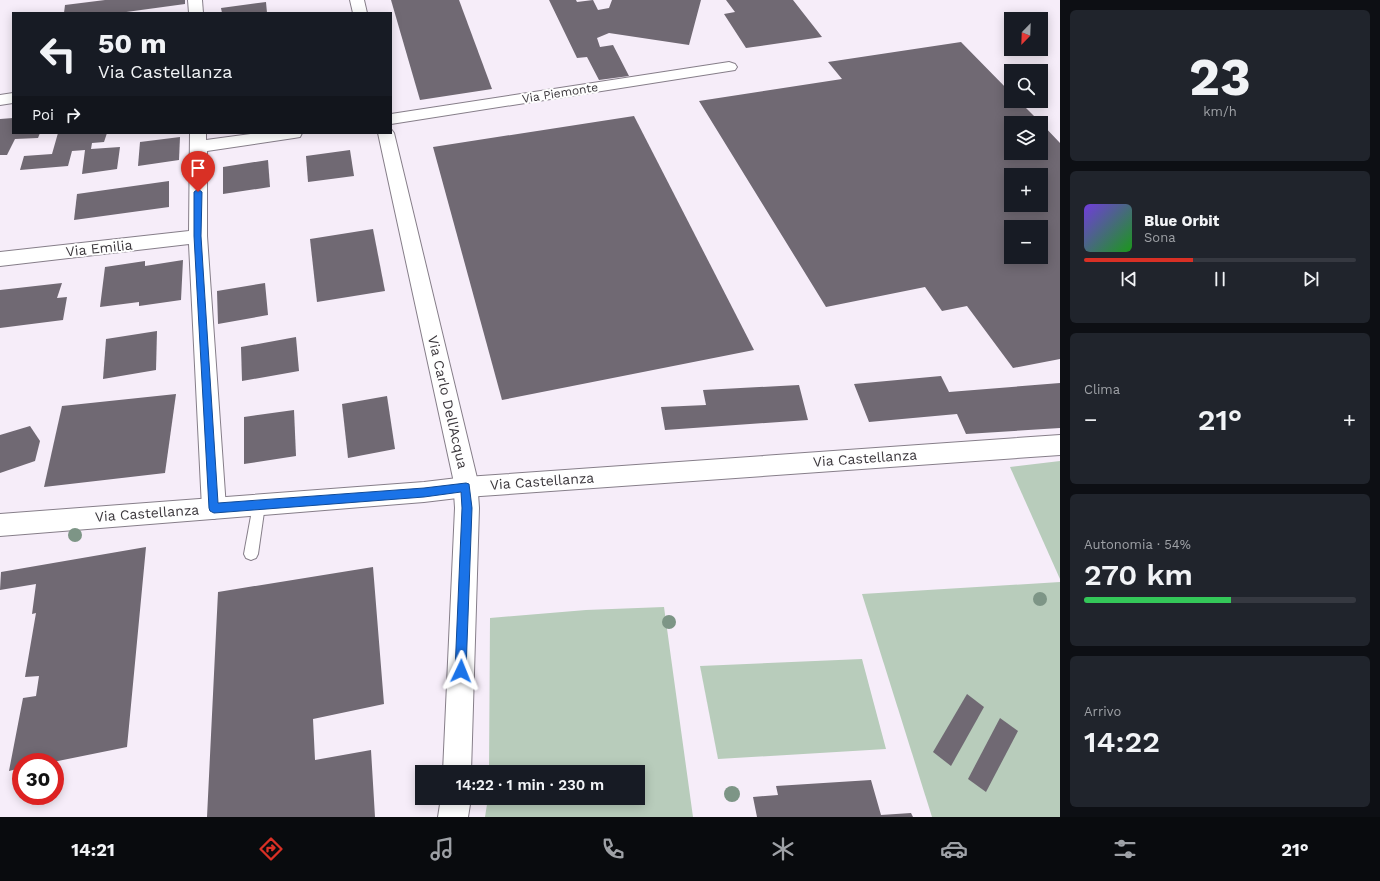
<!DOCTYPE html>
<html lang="it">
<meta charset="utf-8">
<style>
body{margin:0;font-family:"Work Sans",sans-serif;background:#20242c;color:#f1f3f6;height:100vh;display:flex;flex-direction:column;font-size:15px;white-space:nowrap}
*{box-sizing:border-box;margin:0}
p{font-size:13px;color:#9ea1a6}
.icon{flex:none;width:22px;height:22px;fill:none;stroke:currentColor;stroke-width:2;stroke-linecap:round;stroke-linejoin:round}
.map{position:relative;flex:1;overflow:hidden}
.side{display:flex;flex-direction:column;gap:10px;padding:10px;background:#0d0f14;width:320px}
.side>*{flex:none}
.top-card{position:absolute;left:12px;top:12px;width:380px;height:122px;border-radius:0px;box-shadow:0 2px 10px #0003;background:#171b24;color:#f1f3f6;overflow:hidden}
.needle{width:26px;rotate:203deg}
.tools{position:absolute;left:1004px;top:12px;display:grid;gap:8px}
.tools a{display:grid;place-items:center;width:44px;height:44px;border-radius:0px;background:#171b24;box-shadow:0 2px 10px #0003;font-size:20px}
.speed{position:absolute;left:12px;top:753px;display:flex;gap:8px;font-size:20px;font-weight:700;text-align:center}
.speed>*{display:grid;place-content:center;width:52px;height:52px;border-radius:50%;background:#171b24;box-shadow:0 2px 10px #0003;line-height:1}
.speed .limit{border:6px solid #d22;background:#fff;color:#111}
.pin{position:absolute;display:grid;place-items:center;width:34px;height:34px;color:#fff;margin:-41px -17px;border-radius:50% 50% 50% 0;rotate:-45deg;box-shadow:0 0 4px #0007}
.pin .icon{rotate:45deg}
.me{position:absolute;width:44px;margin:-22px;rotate:2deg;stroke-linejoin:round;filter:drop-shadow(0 0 3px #0008)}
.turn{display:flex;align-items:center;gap:14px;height:84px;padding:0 20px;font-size:18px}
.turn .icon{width:52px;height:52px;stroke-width:2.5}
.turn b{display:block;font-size:28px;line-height:34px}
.then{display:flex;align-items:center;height:38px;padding:0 20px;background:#0003;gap:8px;font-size:15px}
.big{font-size:30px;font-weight:600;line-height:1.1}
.side .card{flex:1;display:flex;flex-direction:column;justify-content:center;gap:6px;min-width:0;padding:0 14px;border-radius:6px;background:#20242c}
.side .dial{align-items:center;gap:0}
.dial b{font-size:52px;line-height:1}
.song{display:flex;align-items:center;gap:12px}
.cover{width:48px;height:48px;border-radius:6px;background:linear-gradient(135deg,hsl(260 70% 55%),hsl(120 70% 35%))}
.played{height:4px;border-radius:2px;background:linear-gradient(90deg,#d93025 40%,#363941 40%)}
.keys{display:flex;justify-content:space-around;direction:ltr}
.heat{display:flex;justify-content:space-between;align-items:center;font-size:22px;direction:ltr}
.charge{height:6px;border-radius:3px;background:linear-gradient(90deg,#34c759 54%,#363941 0)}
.trip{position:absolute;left:415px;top:765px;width:230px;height:40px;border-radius:0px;background:#171b24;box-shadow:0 2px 10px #0003;font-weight:600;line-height:40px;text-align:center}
.tab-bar{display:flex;height:64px;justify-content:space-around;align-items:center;background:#090b0e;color:#9ea1a6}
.tab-bar .icon{width:28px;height:28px}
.tab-bar .on{color:#d93025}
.tab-bar b{font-size:18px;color:#f1f3f6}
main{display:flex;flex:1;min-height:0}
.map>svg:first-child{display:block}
</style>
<main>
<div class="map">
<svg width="1060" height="817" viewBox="0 0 1060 817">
<rect width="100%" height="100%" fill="#f6edf9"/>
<g fill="#b8ccbb">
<path d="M 1060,461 L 1060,579 L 1010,467 Z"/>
<path d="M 1060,582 L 1060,817 L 932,817 L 862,594 Z"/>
<path d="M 664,607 L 693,817 L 485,817 L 488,798 L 638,798 L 638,772 L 489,772 L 490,618 L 586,610 Z"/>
<path d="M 862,659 L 886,749 L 718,759 L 700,666 Z"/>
</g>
<g fill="#706973" fill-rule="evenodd">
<path d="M 105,0 L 185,0 L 185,4 L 119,13 L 64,13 L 65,5 Z"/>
<path d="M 391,0 L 459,0 L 492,89 L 420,100 Z"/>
<path d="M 549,0 L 576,0 L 577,2 L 593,0 L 598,10 L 609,8 L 612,0 L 701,0 L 689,45 L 609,33 L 597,38 L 600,47 L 613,45 L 629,76 L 599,80 L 587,57 L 577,58 Z"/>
<path d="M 726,0 L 793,0 L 822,37 L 746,48 L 724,14 L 735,12 Z"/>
<path d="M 266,2 L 267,13 L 222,13 L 221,8 Z"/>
<path d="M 961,42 L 1011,93 L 1011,101 L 1019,101 L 1041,123 L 1011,123 L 1011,153 L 1041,153 L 1041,123 L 1060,143 L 1060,359 L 1013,368 L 967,306 L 942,311 L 925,287 L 826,307 L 699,101 L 842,79 L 828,62 ZM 1011,175 L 1041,175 L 1041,205 L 1011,205 ZM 1011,227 L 1041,227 L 1041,257 L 1011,257 Z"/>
<path d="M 634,116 L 754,350 L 502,400 L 433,147 Z"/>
<path d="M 13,118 L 13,133 L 40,133 L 38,138 L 15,139 L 7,155 L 0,155 L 0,119 Z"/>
<path d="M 58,133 L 107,133 L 104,142 L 92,143 L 91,149 L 120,147 L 117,169 L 82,174 L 85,150 L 72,151 L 68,166 L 20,170 L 24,156 L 52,154 Z"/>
<path d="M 180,137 L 179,160 L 138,166 L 140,142 Z"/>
<path d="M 350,150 L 354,176 L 308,182 L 306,156 Z"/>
<path d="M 268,160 L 270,187 L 223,194 L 223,167 Z"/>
<path d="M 169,181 L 169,207 L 74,220 L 77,194 Z"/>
<path d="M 373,229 L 385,291 L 317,302 L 310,239 Z"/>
<path d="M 183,260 L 181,300 L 139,306 L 139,302 L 100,307 L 105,267 L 145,261 L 145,266 Z"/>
<path d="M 62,283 L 57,298 L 67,297 L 63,320 L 0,328 L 0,290 Z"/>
<path d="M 265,283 L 268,315 L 218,324 L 217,291 Z"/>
<path d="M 157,331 L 156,370 L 103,379 L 106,339 Z"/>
<path d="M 296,337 L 299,371 L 242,381 L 241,347 Z"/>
<path d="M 941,376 L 949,392 L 1060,383 L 1060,428 L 966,434 L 957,414 L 869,422 L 854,384 Z"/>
<path d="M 799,385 L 808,420 L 665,430 L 661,407 L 706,405 L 703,390 Z"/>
<path d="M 176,394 L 165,473 L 44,487 L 62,406 Z"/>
<path d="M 387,396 L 395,449 L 348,458 L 342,404 Z"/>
<path d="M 294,410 L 296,456 L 244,464 L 244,417 Z"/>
<path d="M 30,426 L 40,441 L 35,461 L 0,473 L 0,435 Z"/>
<path d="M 146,547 L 127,747 L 53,762 L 21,762 L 21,768 L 9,771 L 23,698 L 36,696 L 39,676 L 25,677 L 36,613 L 32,614 L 36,584 L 0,590 L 1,572 Z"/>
<path d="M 373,567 L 384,704 L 313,719 L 315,760 L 371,750 L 375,817 L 207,817 L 218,592 Z"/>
<path d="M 967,694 L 984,707 L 951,766 L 933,752 Z"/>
<path d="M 1000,718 L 1018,731 L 986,792 L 968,779 Z"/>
<path d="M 871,780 L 881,815 L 911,813 L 913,817 L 757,817 L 753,797 L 778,795 L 776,786 Z"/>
</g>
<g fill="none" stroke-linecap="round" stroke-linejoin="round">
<defs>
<path id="service" d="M 259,499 L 264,501 L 265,505 L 258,554 L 256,558 L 251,560 L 246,558 L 244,554 L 253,505 L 254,501 Z"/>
<g id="minor">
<path d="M 188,0 L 202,0 L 203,13 L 189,13 Z"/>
<path d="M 350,0 L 364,0 L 367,13 L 353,13 Z"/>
<path d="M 729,62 L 735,64 L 737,67 L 735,70 L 391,124 L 391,114 Z"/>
<path d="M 13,93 L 13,103 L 0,105 L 0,95 Z"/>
<path d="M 391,129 L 394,133 L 477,478 L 479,508 L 471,772 L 443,772 L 455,508 L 453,478 L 378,133 L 391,133 Z"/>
<path d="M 190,133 L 206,133 L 206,140 L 257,133 L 302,133 L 300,137 L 294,138 L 207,151 L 207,236 L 226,508 L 222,515 L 214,519 L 206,515 L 202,508 L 189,244 L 0,266 L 0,252 L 189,231 Z"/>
<path d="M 441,798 L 471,798 L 468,817 L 438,817 Z"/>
</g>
<path id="tertiary" d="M 1060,435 L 1060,455 L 466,497 L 424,502 L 0,536 L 0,514 L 424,482 L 466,477 Z"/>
</defs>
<use href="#service" stroke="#867e89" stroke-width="2"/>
<use href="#minor" stroke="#867e89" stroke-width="2"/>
<use href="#tertiary" stroke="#867e89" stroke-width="2"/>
<use href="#service" fill="#fff" fill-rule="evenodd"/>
<use href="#minor" fill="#fff" fill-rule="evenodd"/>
<use href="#tertiary" fill="#fff" fill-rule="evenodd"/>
</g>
<g fill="#7d9586">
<circle cx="75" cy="535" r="7"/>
<circle cx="1040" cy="599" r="7"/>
<circle cx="669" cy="622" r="7"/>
<circle cx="732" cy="794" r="8"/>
</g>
<path fill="#1a73e8" stroke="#114b97" d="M 198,189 L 202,192 L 201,236 L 218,503 L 424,488 L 466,483 L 469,484 L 472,508 L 466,671 L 465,675 L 461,677 L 457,675 L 455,671 L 462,508 L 461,492 L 424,497 L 214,513 L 210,511 L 209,508 L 194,236 L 194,192 Z"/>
<g text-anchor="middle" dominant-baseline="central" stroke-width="4" stroke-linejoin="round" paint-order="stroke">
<g font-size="12" fill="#3c383d" stroke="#fefefe">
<text transform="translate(560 93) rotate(-9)">Via Piemonte</text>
</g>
<g font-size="14" fill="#3c383d" stroke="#fefefe">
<text transform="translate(99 248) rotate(-6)">Via Emilia</text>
<text transform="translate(448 402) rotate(77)">Via Carlo Dell'Acqua</text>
<text transform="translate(865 458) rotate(-4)">Via Castellanza</text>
<text transform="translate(542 481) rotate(-4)">Via Castellanza</text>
<text transform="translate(147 513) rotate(-4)">Via Castellanza</text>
</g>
</g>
</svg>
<div class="tools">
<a><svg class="needle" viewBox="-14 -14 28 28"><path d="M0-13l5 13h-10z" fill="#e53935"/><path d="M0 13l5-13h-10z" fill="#9ea1a6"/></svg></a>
<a><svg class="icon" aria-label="search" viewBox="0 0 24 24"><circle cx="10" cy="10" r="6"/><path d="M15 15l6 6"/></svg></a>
<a><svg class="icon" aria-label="layers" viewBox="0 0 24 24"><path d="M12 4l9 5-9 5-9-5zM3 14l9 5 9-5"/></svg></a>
<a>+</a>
<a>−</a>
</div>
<div class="speed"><div class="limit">30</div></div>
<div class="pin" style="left:198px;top:192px;background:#d93025"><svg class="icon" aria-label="arrive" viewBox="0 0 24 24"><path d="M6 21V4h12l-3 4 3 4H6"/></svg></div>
<svg class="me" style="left:461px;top:671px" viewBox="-20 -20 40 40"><path d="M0-17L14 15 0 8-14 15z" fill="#1a73e8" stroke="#fff" stroke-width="4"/></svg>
<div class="trip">14:22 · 1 min · 230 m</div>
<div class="top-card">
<div class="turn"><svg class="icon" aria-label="left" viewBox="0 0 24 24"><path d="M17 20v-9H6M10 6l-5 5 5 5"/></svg><div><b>50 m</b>Via Castellanza</div></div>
<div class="then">Poi<svg class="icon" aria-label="right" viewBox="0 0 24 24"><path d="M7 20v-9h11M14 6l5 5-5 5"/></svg></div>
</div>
</div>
<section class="side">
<div class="card dial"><b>23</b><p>km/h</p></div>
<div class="card">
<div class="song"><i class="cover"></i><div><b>Blue Orbit</b><p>Sona</p></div></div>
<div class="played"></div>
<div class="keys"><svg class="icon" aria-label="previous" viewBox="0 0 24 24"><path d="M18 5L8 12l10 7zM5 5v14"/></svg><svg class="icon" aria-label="pause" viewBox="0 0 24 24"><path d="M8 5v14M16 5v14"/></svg><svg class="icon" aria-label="next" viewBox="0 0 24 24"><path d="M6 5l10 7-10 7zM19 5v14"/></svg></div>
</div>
<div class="card"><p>Clima</p>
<div class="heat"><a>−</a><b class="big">21°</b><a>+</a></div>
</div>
<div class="card"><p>Autonomia · 54%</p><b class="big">270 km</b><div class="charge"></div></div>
<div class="card"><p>Arrivo</p><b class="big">14:22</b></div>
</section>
</main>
<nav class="tab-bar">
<b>14:21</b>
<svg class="icon on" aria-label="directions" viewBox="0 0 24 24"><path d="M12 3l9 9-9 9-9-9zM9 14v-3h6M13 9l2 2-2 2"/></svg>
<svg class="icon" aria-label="music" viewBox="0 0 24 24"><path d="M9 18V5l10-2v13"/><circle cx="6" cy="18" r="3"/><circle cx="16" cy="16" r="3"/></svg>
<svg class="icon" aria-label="phone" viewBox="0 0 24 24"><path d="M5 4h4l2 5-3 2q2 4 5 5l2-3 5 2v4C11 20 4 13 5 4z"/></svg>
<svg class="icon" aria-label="climate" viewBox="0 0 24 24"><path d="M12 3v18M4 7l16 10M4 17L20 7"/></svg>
<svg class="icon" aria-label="car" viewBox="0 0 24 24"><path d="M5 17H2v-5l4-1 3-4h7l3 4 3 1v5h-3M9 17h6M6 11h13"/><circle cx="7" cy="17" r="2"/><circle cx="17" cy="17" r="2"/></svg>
<svg class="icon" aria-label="filters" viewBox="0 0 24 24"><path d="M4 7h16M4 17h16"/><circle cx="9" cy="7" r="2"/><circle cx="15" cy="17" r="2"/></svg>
<b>21°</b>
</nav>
